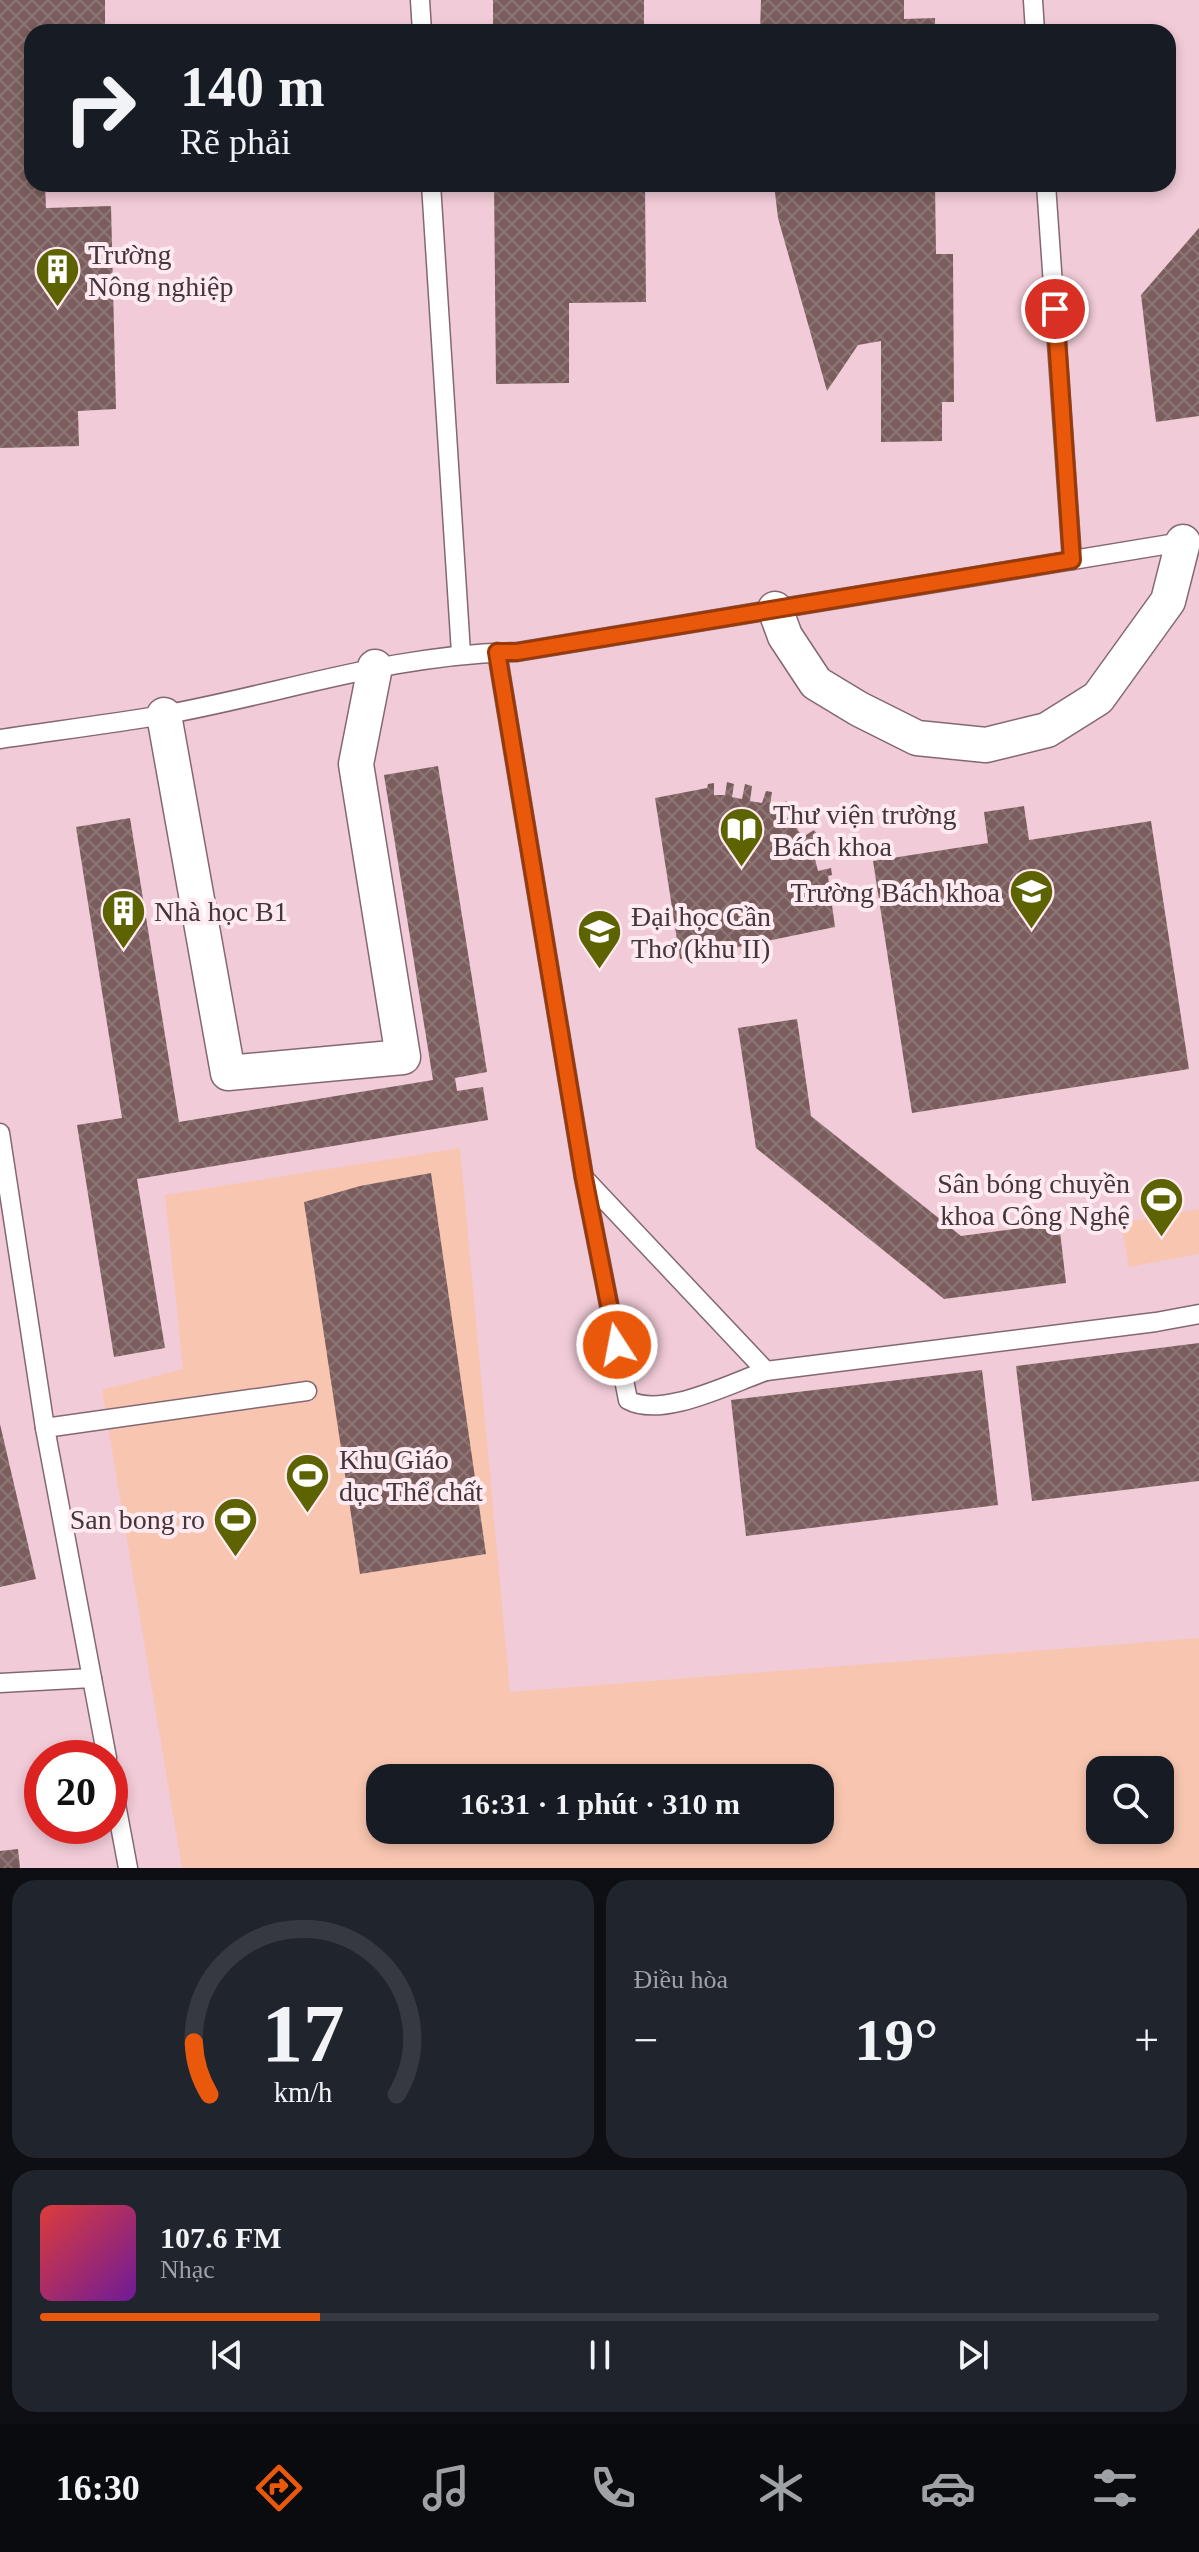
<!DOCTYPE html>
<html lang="vi">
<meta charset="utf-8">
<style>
body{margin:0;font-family:"Times New Roman",serif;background:#20242c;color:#f1f3f6;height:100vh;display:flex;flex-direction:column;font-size:30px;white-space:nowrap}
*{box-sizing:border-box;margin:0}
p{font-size:26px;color:#9ea1a6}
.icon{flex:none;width:44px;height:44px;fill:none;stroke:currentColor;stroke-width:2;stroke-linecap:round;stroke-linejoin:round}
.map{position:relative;height:1868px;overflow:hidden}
.side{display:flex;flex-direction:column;gap:12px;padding:12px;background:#0d0f14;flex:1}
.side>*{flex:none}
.hud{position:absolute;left:24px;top:24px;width:1152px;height:168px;border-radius:24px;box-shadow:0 4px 12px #0003;background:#171b24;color:#f1f3f6;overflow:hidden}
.fabs{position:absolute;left:1086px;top:1756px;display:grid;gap:16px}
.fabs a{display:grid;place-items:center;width:88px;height:88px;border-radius:16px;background:#171b24;box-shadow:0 4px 12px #0003;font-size:40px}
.speed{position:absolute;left:24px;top:1740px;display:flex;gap:16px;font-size:40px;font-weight:700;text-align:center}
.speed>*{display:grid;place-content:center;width:104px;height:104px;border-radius:50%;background:#171b24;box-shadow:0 4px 12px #0003;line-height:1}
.speed .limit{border:12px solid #d22;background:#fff;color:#111}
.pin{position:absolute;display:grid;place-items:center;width:68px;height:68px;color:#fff;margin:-34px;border:4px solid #fff;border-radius:50%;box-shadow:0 2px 8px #0007}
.me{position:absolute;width:88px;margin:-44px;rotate:349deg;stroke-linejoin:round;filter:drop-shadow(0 0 6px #0008)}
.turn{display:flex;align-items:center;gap:28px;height:168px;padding:0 24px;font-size:36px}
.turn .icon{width:104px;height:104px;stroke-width:2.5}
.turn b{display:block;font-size:56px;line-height:68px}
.big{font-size:60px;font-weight:700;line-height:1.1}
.side .card{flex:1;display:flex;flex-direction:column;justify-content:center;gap:12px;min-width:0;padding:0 28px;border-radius:24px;background:#20242c}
.side .dial{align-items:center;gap:0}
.dial svg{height:208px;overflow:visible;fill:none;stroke:#363941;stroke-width:7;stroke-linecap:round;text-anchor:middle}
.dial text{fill:#f1f3f6;stroke:none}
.song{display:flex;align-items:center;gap:24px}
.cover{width:96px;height:96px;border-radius:12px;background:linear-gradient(135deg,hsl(0 70% 55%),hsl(280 70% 35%))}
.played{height:8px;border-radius:4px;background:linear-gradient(90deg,#ea580c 25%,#363941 25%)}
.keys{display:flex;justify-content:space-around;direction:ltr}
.heat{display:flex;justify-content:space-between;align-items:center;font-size:44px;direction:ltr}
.side .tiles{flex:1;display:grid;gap:12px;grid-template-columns:1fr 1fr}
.card:last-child{grid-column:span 2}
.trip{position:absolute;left:366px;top:1764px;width:468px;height:80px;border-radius:24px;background:#171b24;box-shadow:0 4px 12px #0003;font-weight:700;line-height:80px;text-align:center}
.dock{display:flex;height:128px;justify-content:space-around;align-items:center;background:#090b0e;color:#9ea1a6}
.dock .icon{width:56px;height:56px}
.dock .current{color:#ea580c}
.dock b{font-size:36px;color:#f1f3f6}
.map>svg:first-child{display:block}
</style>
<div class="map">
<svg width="1199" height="1868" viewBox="0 0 1199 1868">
<defs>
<pattern id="building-cross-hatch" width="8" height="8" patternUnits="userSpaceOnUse" patternTransform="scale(2)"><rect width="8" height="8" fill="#7a5d5c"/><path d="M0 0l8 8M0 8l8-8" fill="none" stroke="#8d7676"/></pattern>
</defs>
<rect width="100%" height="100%" fill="#f9d9e3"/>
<path fill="#f1cbd7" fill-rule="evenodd" d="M 0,0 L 1199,0 L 1199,1868 L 0,1868 ZM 32,32 L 1168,32 L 1168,184 L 32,184 ZM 42,1758 L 110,1758 L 110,1826 L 42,1826 ZM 1100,1770 L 1160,1770 L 1160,1830 L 1100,1830 ZM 380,1778 L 820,1778 L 820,1830 L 380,1830 Z"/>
<g fill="#f8c6b0" fill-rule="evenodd">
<path d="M 460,1148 L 510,1692 L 1199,1638 L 1199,1868 L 182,1868 L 102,1390 L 183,1369 L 165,1195 ZM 1100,1770 L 1160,1770 L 1160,1830 L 1100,1830 ZM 380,1778 L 820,1778 L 820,1830 L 380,1830 Z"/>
<path d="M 1199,1209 L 1199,1254 L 1129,1267 L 1121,1223 Z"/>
</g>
<g fill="url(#building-cross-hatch)">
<path d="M 0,0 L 105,0 L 105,32 L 32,32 L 32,184 L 45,184 L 46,208 L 111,206 L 116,409 L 78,411 L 79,446 L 0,448 Z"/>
<rect x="493" y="0" width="151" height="32"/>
<path d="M 761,0 L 904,0 L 904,19 L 935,18 L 935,32 L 760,32 Z"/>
<path d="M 494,184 L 645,184 L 646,302 L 569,303 L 569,383 L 496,384 Z"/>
<path d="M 774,184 L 935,184 L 936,254 L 953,254 L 954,402 L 942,402 L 942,441 L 881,442 L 881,341 L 858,345 L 827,391 L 778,218 Z"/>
<path d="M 1199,228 L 1199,416 L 1156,422 L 1141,295 Z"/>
<path d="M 438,766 L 487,1072 L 455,1078 L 457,1091 L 483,1087 L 488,1120 L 137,1179 L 165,1348 L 114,1357 L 77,1125 L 122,1118 L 76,827 L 130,818 L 179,1122 L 433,1080 L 384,775 Z"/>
<path d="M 727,782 L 734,784 L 732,797 L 742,799 L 745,784 L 752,786 L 750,801 L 762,803 L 766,791 L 772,792 L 770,805 L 778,809 L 786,801 L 790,805 L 783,813 L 791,822 L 802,813 L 806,819 L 797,829 L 803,837 L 814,830 L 819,837 L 808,844 L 814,852 L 825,847 L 828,853 L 815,859 L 818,871 L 831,868 L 832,875 L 828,876 L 835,927 L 680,959 L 655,798 L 707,788 L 708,784 L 714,783 L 714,795 L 725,795 Z"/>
<path d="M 1024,806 L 1029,840 L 1151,821 L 1189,1069 L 912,1113 L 873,861 L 988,843 L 984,812 Z"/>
<path d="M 797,1019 L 811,1116 L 961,1236 L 1059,1223 L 1066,1283 L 944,1299 L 756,1148 L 738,1028 Z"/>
<path d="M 431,1173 L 486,1554 L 360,1574 L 304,1202 L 360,1186 Z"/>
<path d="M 1199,1343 L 1199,1481 L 1032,1501 L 1016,1366 Z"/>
<path d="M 982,1370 L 998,1505 L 746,1536 L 731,1400 Z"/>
<path d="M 0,1424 L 36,1579 L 0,1587 Z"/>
<path d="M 18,1849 L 20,1868 L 0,1868 L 0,1851 Z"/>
</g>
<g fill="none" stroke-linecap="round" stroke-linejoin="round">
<defs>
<g id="lane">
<path d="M 420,0 L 422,32"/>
<path d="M 1033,0 L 1035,32"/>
<path d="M 431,184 L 461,653"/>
<path d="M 1046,184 L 1072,560"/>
<path d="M 497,652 L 584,1178 L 628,1400 C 662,1419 731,1383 766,1371"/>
<path d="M 0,739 C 54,731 109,724 163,715 C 284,693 392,654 517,652 L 1188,541"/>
<path d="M 0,1133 L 45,1428 L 107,1758"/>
<path d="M 584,1178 L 766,1371 L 1156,1322 L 1199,1314"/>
<path d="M 45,1428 L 307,1391"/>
<path d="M 0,1683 L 92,1678"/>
<path d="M 110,1772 L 128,1868"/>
</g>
<g id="street">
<path d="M 775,609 L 785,636 L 816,683 L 859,709 L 917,738 L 986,745 L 1047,730 L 1098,698 L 1168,601 L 1183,542"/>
<path d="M 164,715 L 228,1073 L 403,1057 L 356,764 L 375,667"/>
</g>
</defs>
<use href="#lane" stroke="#846871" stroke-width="21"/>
<use href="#street" stroke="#846871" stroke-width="37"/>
<use href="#lane" stroke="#fff" stroke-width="18"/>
<use href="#street" stroke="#fff" stroke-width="34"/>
</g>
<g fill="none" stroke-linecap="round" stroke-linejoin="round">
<defs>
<path id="route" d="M 617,1345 L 584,1178 L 497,652 L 517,652 L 1072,560 L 1055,309"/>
</defs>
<use href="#route" stroke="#983908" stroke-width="20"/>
<use href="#route" stroke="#ea580c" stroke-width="14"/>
</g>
<defs>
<symbol id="building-pin" viewBox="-11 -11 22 30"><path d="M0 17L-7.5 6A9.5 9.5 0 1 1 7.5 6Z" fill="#5d6300" stroke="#feeaf0"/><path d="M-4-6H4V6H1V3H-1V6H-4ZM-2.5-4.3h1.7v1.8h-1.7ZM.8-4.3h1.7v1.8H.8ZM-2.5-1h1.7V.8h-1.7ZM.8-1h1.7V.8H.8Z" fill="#fff"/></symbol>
<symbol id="library-pin" viewBox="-11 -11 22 30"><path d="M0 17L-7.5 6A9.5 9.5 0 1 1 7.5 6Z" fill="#5d6300" stroke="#feeaf0"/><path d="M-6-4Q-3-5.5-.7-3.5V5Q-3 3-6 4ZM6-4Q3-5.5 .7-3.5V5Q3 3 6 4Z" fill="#fff"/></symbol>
<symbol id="university-pin" viewBox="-11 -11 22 30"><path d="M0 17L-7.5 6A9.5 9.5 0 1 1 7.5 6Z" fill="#5d6300" stroke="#feeaf0"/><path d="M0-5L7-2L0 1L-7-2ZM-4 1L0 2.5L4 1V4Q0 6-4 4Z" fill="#fff"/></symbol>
<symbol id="stadium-pin" viewBox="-11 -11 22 30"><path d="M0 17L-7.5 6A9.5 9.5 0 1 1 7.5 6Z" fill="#5d6300" stroke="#feeaf0"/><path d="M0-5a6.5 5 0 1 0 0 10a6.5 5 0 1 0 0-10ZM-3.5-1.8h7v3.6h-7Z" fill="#fff"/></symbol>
</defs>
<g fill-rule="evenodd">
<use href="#building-pin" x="32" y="244" width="51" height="69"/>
<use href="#library-pin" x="716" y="804" width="51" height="69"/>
<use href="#university-pin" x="1006" y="866" width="51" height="69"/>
<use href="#building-pin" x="98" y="886" width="51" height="69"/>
<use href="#university-pin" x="574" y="906" width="51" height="69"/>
<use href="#stadium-pin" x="1136" y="1174" width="51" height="69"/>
<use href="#stadium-pin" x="282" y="1450" width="51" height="69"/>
<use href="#stadium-pin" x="210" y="1494" width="51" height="69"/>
</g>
<g text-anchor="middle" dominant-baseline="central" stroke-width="8" stroke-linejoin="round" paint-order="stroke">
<g font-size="28" fill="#42363a" stroke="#feeaf0" text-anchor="start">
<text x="88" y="254">Trường<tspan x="88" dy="32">Nông nghiệp</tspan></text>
<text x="773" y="814">Thư viện trường<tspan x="773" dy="32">Bách khoa</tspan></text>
<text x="1000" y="892" text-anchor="end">Trường Bách khoa</text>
<text x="154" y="911">Nhà học B1</text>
<text x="631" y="916">Đại học Cần<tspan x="631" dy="32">Thơ (khu II)</tspan></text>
<text x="1130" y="1183" text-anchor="end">Sân bóng chuyền<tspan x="1130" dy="32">khoa Công Nghệ</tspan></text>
<text x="339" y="1459">Khu Giáo<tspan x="339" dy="32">dục Thể chất</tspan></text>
<text x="205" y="1519" text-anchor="end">San bong ro</text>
</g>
</g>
</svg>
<div class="fabs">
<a><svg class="icon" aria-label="search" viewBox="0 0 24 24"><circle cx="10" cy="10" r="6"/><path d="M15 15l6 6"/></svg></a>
</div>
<div class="speed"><div class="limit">20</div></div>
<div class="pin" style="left:1055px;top:309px;background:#d93025"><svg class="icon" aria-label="arrive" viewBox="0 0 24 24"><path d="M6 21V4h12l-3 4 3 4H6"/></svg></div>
<svg class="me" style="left:617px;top:1345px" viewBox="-20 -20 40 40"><circle r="17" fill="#ea580c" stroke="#fff" stroke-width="3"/><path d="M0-11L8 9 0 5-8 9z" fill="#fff"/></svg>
<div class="trip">16:31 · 1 phút · 310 m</div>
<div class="hud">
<div class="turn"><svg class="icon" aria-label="right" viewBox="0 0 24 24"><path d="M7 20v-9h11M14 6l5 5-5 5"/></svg><div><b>140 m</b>Rẽ phải</div></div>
</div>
</div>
<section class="side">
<div class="tiles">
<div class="card dial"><svg viewBox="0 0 100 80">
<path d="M14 69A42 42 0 1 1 86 69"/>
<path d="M14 69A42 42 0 0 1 8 49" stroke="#ea580c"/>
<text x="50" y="56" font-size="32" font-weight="700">17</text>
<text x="50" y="72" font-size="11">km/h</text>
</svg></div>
<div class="card"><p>Điều hòa</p>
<div class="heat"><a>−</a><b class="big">19°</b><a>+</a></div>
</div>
<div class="card">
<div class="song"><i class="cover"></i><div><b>107.6 FM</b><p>Nhạc</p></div></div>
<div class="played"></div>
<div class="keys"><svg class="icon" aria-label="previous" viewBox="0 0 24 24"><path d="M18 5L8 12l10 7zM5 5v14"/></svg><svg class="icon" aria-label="pause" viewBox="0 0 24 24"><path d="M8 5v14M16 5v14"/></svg><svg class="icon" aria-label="next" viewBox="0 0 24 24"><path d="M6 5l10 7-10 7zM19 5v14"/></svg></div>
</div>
</div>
</section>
<nav class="dock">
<b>16:30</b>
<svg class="icon current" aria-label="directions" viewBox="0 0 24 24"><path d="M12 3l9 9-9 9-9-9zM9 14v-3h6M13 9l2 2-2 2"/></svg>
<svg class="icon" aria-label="music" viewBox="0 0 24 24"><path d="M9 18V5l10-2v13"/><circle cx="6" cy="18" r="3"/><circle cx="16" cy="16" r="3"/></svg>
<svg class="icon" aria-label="phone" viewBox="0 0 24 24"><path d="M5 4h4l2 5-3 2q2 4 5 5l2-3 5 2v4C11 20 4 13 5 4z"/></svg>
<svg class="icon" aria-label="climate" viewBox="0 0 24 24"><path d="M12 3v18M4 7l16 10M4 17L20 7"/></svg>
<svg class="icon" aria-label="car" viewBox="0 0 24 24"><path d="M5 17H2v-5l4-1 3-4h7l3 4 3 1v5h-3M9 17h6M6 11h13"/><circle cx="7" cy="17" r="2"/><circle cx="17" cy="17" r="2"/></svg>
<svg class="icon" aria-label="filters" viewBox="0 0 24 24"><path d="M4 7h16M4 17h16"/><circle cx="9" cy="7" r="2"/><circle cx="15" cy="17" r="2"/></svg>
</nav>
